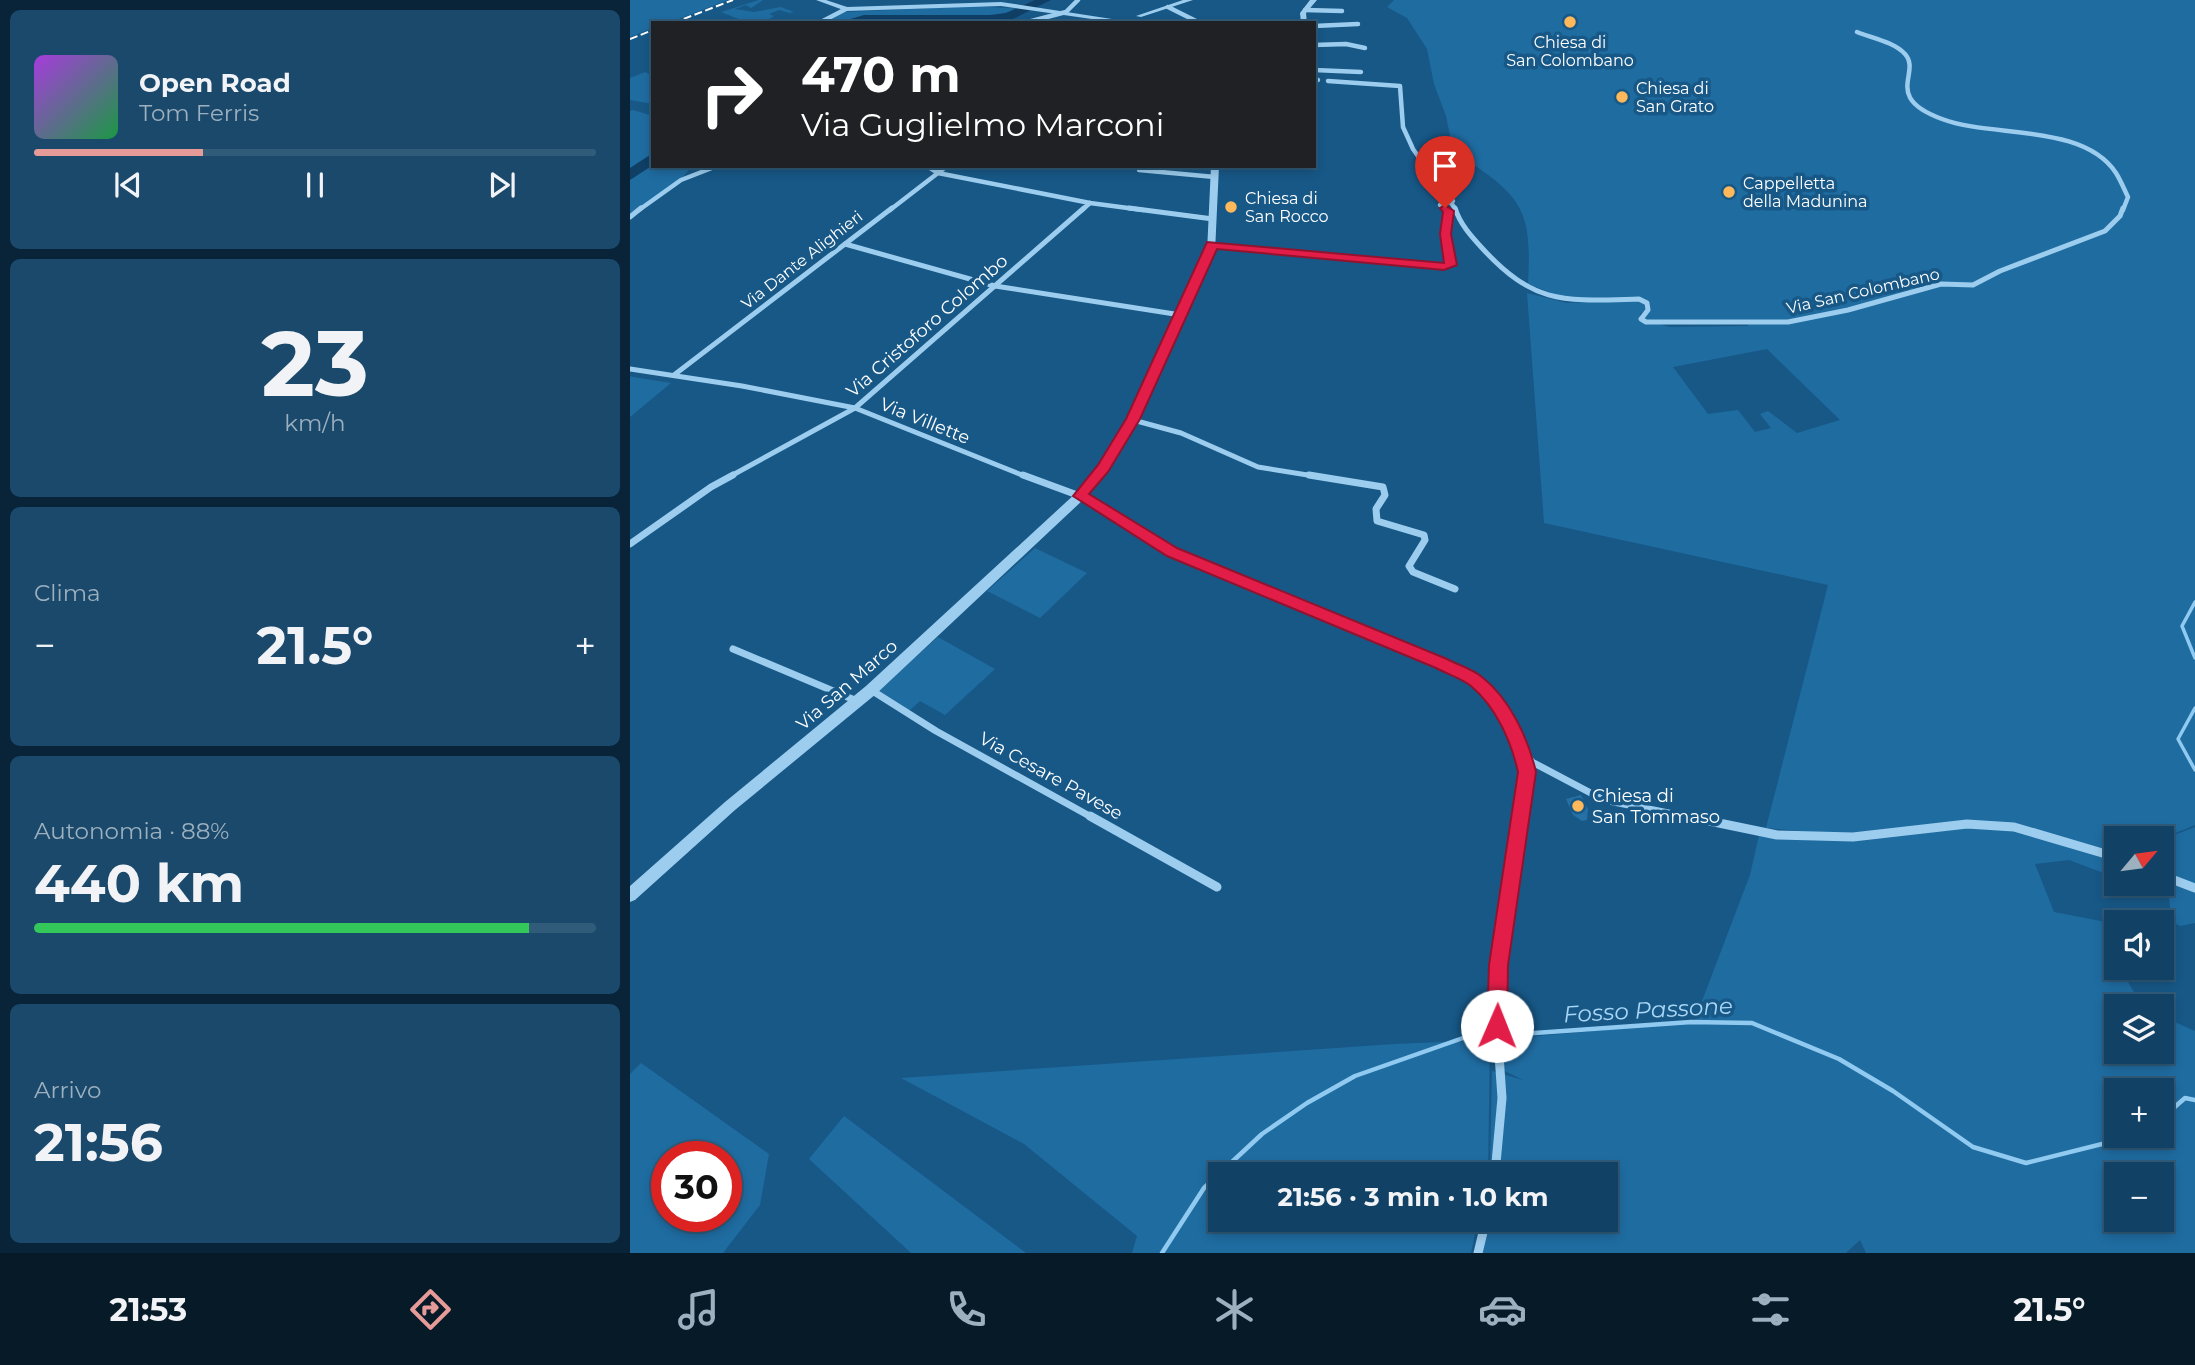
<!DOCTYPE html>
<html lang="it">
<meta charset="utf-8">
<style>
body{margin:0;font-family:Montserrat,sans-serif;background:#1a496b;color:#f1f3f6;height:100vh;display:flex;flex-direction:column;font-size:26px;white-space:nowrap}
*{box-sizing:border-box;margin:0}
p{font-size:23px;color:#9cb0bf}
.icon{flex:none;width:38px;height:38px;fill:none;stroke:currentColor;stroke-width:2;stroke-linecap:round;stroke-linejoin:round}
.map{position:relative;flex:1;overflow:hidden}
.details{display:flex;flex-direction:column;gap:10px;padding:10px;background:#092438;width:630px}
.details>*{flex:none}
.banner{position:absolute;left:21px;top:21px;width:665px;height:147px;border-radius:0px;box-shadow:0 4px 10px #0003,0 0 0 2px #305b79;background:#202124;color:#fff;overflow:hidden}
.needle{width:46px;rotate:61deg}
.fabs{position:absolute;left:1474px;top:826px;display:grid;gap:14px}
.fabs a{display:grid;place-items:center;width:70px;height:70px;border-radius:0px;background:#114265;box-shadow:0 4px 10px #0003,0 0 0 2px #305b79;font-size:35px}
.speed{position:absolute;left:21px;top:1141px;display:flex;gap:14px;font-size:35px;font-weight:700;text-align:center}
.speed>*{display:grid;place-content:center;width:91px;height:91px;border-radius:50%;background:#114265;box-shadow:0 4px 10px #0003,0 0 0 2px #305b79;line-height:1}
.speed .limit{border:10px solid #d22;background:#fff;color:#111}
.pin{position:absolute;display:grid;place-items:center;width:60px;height:60px;color:#fff;margin:-72px -30px;border-radius:50% 50% 50% 0;rotate:-45deg;box-shadow:0 0 7px #0007}
.pin .icon{rotate:45deg}
.me{position:absolute;width:77px;margin:-38px;rotate:1deg;stroke-linejoin:round;filter:drop-shadow(0 0 5px #0008)}
.turn{display:flex;align-items:center;gap:24px;height:147px;padding:0 35px;font-size:32px}
.turn .icon{width:91px;height:91px;stroke-width:2.5}
.turn b{display:block;font-size:49px;line-height:60px}
.big{font-size:52px;font-weight:700;line-height:1.1}
.details .card{flex:1;display:flex;flex-direction:column;justify-content:center;gap:10px;min-width:0;padding:0 24px;border-radius:10px;background:#1a496b}
.details .dial{align-items:center;gap:0}
.dial b{font-size:91px;line-height:1}
.song{display:flex;align-items:center;gap:21px}
.cover{width:84px;height:84px;border-radius:10px;background:linear-gradient(135deg,hsl(280 70% 55%),hsl(140 70% 35%))}
.played{height:7px;border-radius:4px;background:linear-gradient(90deg,#e69b98 30%,#305b79 30%)}
.keys{display:flex;justify-content:space-around;direction:ltr}
.heat{display:flex;justify-content:space-between;align-items:center;font-size:38px;direction:ltr}
.charge{height:10px;border-radius:5px;background:linear-gradient(90deg,#34c759 88%,#305b79 0)}
.trip{position:absolute;left:578px;top:1162px;width:410px;height:70px;border-radius:0px;background:#114265;box-shadow:0 4px 10px #0003,0 0 0 2px #305b79;font-weight:700;line-height:70px;text-align:center}
.dock{display:flex;height:112px;justify-content:space-around;align-items:center;background:#071a28;color:#9cb0bf}
.dock .icon{width:49px;height:49px}
.dock .active{color:#e69b98}
.dock b{font-size:32px;color:#f1f3f6}
main{display:flex;flex:1;min-height:0}
.map>svg:first-child{display:block}
</style>
<main>
<section class="details">
<div class="card">
<div class="song"><i class="cover"></i><div><b>Open Road</b><p>Tom Ferris</p></div></div>
<div class="played"></div>
<div class="keys"><svg class="icon" aria-label="previous" viewBox="0 0 24 24"><path d="M18 5L8 12l10 7zM5 5v14"/></svg><svg class="icon" aria-label="pause" viewBox="0 0 24 24"><path d="M8 5v14M16 5v14"/></svg><svg class="icon" aria-label="next" viewBox="0 0 24 24"><path d="M6 5l10 7-10 7zM19 5v14"/></svg></div>
</div>
<div class="card dial"><b>23</b><p>km/h</p></div>
<div class="card"><p>Clima</p>
<div class="heat"><a>−</a><b class="big">21.5°</b><a>+</a></div>
</div>
<div class="card"><p>Autonomia · 88%</p><b class="big">440 km</b><div class="charge"></div></div>
<div class="card"><p>Arrivo</p><b class="big">21:56</b></div>
</section>
<div class="map">
<svg width="1565" height="1253" viewBox="0 0 1565 1253">
<rect width="100%" height="100%" fill="#175887"/>
<g fill="#1f6ca1" fill-rule="evenodd">
<path d="M 0,0 L 98,0 L 38,23 L 23,23 L 23,28 L 0,37 Z"/>
<path d="M 129,0 L 133,0 L 121,8 L 116,5 L 105,9 L 124,12 L 151,7 L 164,12 L 160,13 L 149,10 L 139,14 L 144,16 C 126,29 109,19 91,12 Z"/>
<path d="M 764,0 L 1565,0 L 1565,825 L 1531,839 L 1486,838 L 1486,852 L 1385,825 L 1337,822 L 1223,836 L 1136,828 L 1198,585 L 914,523 L 897,293 L 937,303 L 1008,300 L 1015,303 L 1016,310 L 1010,314 L 1010,319 L 1040,327 L 1118,326 L 1118,322 L 1017,321 L 1012,319 L 1020,310 L 1018,303 L 1009,299 L 940,300 L 898,284 C 903,201 887,195 823,150 L 816,116 L 804,84 L 797,49 L 777,18 L 757,7 ZM 1137,349 L 1210,420 L 1167,433 L 1138,411 L 1130,414 L 1141,428 L 1125,432 L 1108,410 L 1078,414 L 1043,367 Z"/>
<path d="M 346,6 L 390,9 L 351,19 L 234,19 L 193,23 L 216,12 Z"/>
<path d="M 15,72 L 23,76 L 23,97 L 20,94 L 19,97 L 23,99 L 23,104 L 0,100 L 0,78 Z"/>
<path d="M 3,110 L 23,116 L 23,157 L 0,174 L 0,111 Z"/>
<path d="M 23,159 L 23,166 L 62,166 L 52,178 L 0,215 L 0,177 Z"/>
<path d="M 0,376 L 3,377 L 41,383 L 0,417 Z"/>
<path d="M 405,548 L 457,573 L 410,618 L 357,591 Z"/>
<path d="M 308,637 L 365,669 L 315,715 L 290,701 L 279,711 L 247,691 Z"/>
<path d="M 1339,827 L 1385,830 L 1486,860 L 1471,872 L 1439,860 L 1405,864 L 1424,912 L 1486,924 L 1486,968 L 1490,968 L 1512,1006 L 1486,1006 L 1486,1052 L 1531,1052 L 1531,1016 L 1565,1031 L 1565,1253 L 1236,1253 L 1230,1240 L 1216,1253 L 844,1253 L 851,1220 L 975,1220 L 975,1174 L 860,1174 L 862,1071 L 893,1080 L 865,1066 L 864,1040 L 1064,1022 L 1120,875 L 1130,831 L 1224,840 ZM 1486,1090 L 1531,1090 L 1531,1136 L 1486,1136 ZM 1486,1174 L 1531,1174 L 1531,1220 L 1486,1220 Z"/>
<path d="M 1565,827 L 1565,923 L 1550,926 L 1541,921 L 1538,884 L 1531,881 L 1531,840 Z"/>
<path d="M 860,1040 L 858,1174 L 590,1174 L 590,1220 L 848,1220 L 841,1253 L 502,1253 L 507,1236 L 394,1144 L 271,1078 L 764,1044 Z"/>
<path d="M 11,1063 L 139,1154 L 130,1205 L 93,1253 L 0,1253 L 0,1074 ZM 37,1157 L 96,1157 L 96,1216 L 37,1216 Z"/>
<path d="M 214,1116 L 396,1253 L 281,1253 L 179,1159 Z"/>
</g>
<g fill="none" stroke-linecap="round" stroke-linejoin="round">
<g stroke="#90caf0" stroke-width="3.5">
<path d="M 1565,602 L 1552,626 L 1565,658"/>
<path d="M 1565,708 L 1548,739 L 1565,770"/>
</g>
<g stroke="#90caf0" stroke-width="4.5">
<path d="M 1531,1119 L 1555,1098 L 1565,1100"/>
<path d="M 532,1253 L 574,1188 L 632,1134 L 677,1103 L 725,1076 L 833,1038 L 1061,1022 L 1122,1023 L 1209,1059 L 1263,1091 L 1343,1147 L 1396,1163 L 1504,1136"/>
</g>
<g fill="#0f3f65" fill-rule="evenodd">
<path d="M 405,0 L 421,0 L 383,19 L 360,23 L 207,23 L 234,15 L 360,15 L 376,13 Z"/>
<path d="M 23,153 L 23,165 L 0,180 L 0,168 Z"/>
</g>
</g>
<path fill="#2571a6" d="M 951,795 L 958,809 L 957,820 L 952,821 L 943,815 L 936,799 Z"/>
<g fill="none" stroke-linecap="round" stroke-linejoin="round">
<g stroke="#9dcdee" stroke-width="4.5">
<path d="M 538,7 L 570,23"/>
<path d="M 675,10 L 712,11"/>
<path d="M 189,23 L 216,9"/>
<path d="M 394,23 L 436,12 L 448,0"/>
<path d="M 684,26 L 728,24"/>
<path d="M 1227,32 C 1242,38 1264,42 1275,54 C 1292,73 1252,97 1312,119 C 1362,138 1453,123 1486,173 C 1491,181 1494,189 1498,197 L 1493,210"/>
<path d="M 684,45 L 716,44 L 735,48"/>
<path d="M 684,70 L 731,72"/>
<path d="M 684,79 L 688,80"/>
<path d="M 698,81 L 770,86 L 773,127 L 783,149 L 826,210"/>
<path d="M 297,166 L 308,173 L 460,203 L 513,210"/>
<path d="M 509,170 L 585,177"/>
<path d="M 9,210 L 51,180 L 87,166"/>
<path d="M 260,210 L 317,166"/>
<path d="M 452,210 L 460,203"/>
<path d="M 817,210 L 810,205 L 823,201"/>
</g>
<g stroke="#9dcdee" stroke-width="5">
<path d="M 499,208 L 583,219"/>
<path d="M 825,208 C 830,224 841,236 852,248 C 905,306 936,301 1009,299 L 1017,303 L 1018,310 L 1011,319 L 1016,322 L 1158,322 L 1218,310 L 1311,284 L 1343,285 L 1370,271 L 1475,231 L 1490,216 L 1493,208"/>
<path d="M 0,217 L 11,208"/>
<path d="M 215,244 L 365,286 L 551,315"/>
<path d="M 582,245 L 814,267 L 821,265 L 815,234 L 819,211 L 815,208"/>
<path d="M 0,369 L 112,386 L 225,408 L 397,477"/>
<path d="M 44,375 L 262,208"/>
<path d="M 503,420 L 551,433 L 628,467 L 690,477"/>
<path d="M 99,477 L 225,408 L 454,208"/>
</g>
<g stroke="#9dcdee" stroke-width="7">
<path d="M 393,475 L 450,496 L 542,552 L 847,681 C 872,703 892,736 896,770 C 898,784 893,803 890,818"/>
<path d="M 679,475 L 753,487 L 755,495 L 746,509 L 747,521 L 794,535 L 795,540 L 779,566 L 783,572 L 825,589"/>
<path d="M 0,544 L 81,487 L 103,475"/>
<path d="M 103,649 L 227,701"/>
<path d="M 241,690 L 306,731 L 463,818"/>
<path d="M 894,752 L 902,762 L 974,800 L 1063,818"/>
</g>
<g stroke="#9dcdee" stroke-width="9">
<path d="M 460,816 L 587,887"/>
<path d="M 1055,816 L 1147,835 L 1223,837 L 1337,824 L 1384,827 L 1486,857"/>
<path d="M 1531,875 L 1565,888"/>
<path d="M 865,1174 L 872,1098 L 867,1026 L 869,966 L 891,816"/>
<path d="M 848,1253 L 856,1220"/>
</g>
<g fill="#9dcdee" fill-rule="evenodd">
<path d="M 186,0 L 196,0 L 217,7 L 371,2 L 495,21 L 490,23 L 371,6 L 216,11 Z"/>
<path d="M 553,0 L 563,0 L 511,17 L 506,16 Z"/>
<path d="M 680,0 L 687,0 L 676,13 L 677,23 L 671,23 L 670,13 Z"/>
<path d="M 581,166 L 589,166 L 585,252 L 508,420 L 477,471 L 454,499 L 246,694 L 105,810 L 5,900 L 0,902 L 0,886 L 95,802 L 236,686 L 446,493 L 469,465 L 498,420 L 577,252 Z"/>
</g>
<g stroke="#fff" stroke-width="2" stroke-dasharray="8 3.5" stroke-linecap="butt">
<path d="M 43,23 L 103,0"/>
<path d="M 0,39 L 23,30"/>
</g>
</g>
<path fill="#e11d48" stroke="#92132f" stroke-width="2" d="M 815,205 L 824,211 L 821,234 L 827,265 L 814,270 L 587,249 L 510,419 L 478,472 L 459,494 L 547,548 L 817,659 C 828,665 843,669 852,677 C 880,699 898,738 906,772 L 878,965 L 877,1026 L 874,1033 L 867,1036 L 860,1033 L 857,1026 L 859,965 L 888,772 C 881,741 866,707 841,686 C 831,678 817,674 806,668 L 537,556 L 443,496 L 468,465 L 496,419 L 577,242 L 814,263 L 810,234 L 813,212 L 810,208 Z"/>
<g fill="#ffb85a" stroke="#175887" stroke-width="2.5">
<circle cx="940" cy="22" r="7"/>
<circle cx="992" cy="97" r="7"/>
<circle cx="1099" cy="192" r="7"/>
<circle cx="601" cy="207" r="7"/>
<circle cx="948" cy="806" r="7"/>
</g>
<g text-anchor="middle" dominant-baseline="central" stroke-width="7" stroke-linejoin="round" paint-order="stroke">
<g font-size="16" fill="#fff" stroke="#175887" text-anchor="start">
<text x="940" y="42" text-anchor="middle">Chiesa di<tspan x="940" dy="18">San Colombano</tspan></text>
<text x="1006" y="88">Chiesa di<tspan x="1006" dy="18">San Grato</tspan></text>
<text x="1113" y="183">Cappelletta<tspan x="1113" dy="18">della Madunina</tspan></text>
<text x="615" y="198">Chiesa di<tspan x="615" dy="18">San Rocco</tspan></text>
</g>
<g font-size="16" fill="#fff" stroke="#175887">
<text transform="translate(172 260) rotate(-38)">Via Dante Alighieri</text>
<text transform="translate(1233 291) rotate(-13)">Via San Colombano</text>
</g>
<g font-size="18" fill="#fff" stroke="#175887">
<text transform="translate(297 326) rotate(-41)">Via Cristoforo Colombo</text>
<text transform="translate(295 421) rotate(22)">Via Villette</text>
<text transform="translate(217 685) rotate(-41)">Via San Marco</text>
<text transform="translate(421 776) rotate(29)">Via Cesare Pavese</text>
</g>
<g font-size="18" fill="#fff" stroke="#175887" text-anchor="start">
<text x="962" y="796">Chiesa di<tspan x="962" dy="21">San Tommaso</tspan></text>
</g>
<g font-size="23" font-style="italic" fill="#a9d6f5" stroke="#175887">
<text transform="translate(1018 1010) rotate(-3)">Fosso Passone</text>
</g>
</g>
</svg>
<div class="fabs">
<a><svg class="needle" viewBox="-14 -14 28 28"><path d="M0-13l5 13h-10z" fill="#e53935"/><path d="M0 13l5-13h-10z" fill="#9cb0bf"/></svg></a>
<a><svg class="icon" aria-label="sound" viewBox="0 0 24 24"><path d="M4 9h4l5-4v14l-5-4H4zM17 9q2 3 0 6"/></svg></a>
<a><svg class="icon" aria-label="layers" viewBox="0 0 24 24"><path d="M12 4l9 5-9 5-9-5zM3 14l9 5 9-5"/></svg></a>
<a>+</a>
<a>−</a>
</div>
<div class="speed"><div class="limit">30</div></div>
<div class="pin" style="left:815px;top:208px;background:#d93025"><svg class="icon" aria-label="arrive" viewBox="0 0 24 24"><path d="M6 21V4h12l-3 4 3 4H6"/></svg></div>
<svg class="me" style="left:867px;top:1026px" viewBox="-20 -20 40 40"><circle r="19" fill="#fff"/><path d="M0-13L10 11 0 6-10 11z" fill="#e11d48"/></svg>
<div class="trip">21:56 · 3 min · 1.0 km</div>
<div class="banner">
<div class="turn"><svg class="icon" aria-label="right" viewBox="0 0 24 24"><path d="M7 20v-9h11M14 6l5 5-5 5"/></svg><div><b>470 m</b>Via Guglielmo Marconi</div></div>
</div>
</div>
</main>
<nav class="dock">
<b>21:53</b>
<svg class="icon active" aria-label="directions" viewBox="0 0 24 24"><path d="M12 3l9 9-9 9-9-9zM9 14v-3h6M13 9l2 2-2 2"/></svg>
<svg class="icon" aria-label="music" viewBox="0 0 24 24"><path d="M9 18V5l10-2v13"/><circle cx="6" cy="18" r="3"/><circle cx="16" cy="16" r="3"/></svg>
<svg class="icon" aria-label="phone" viewBox="0 0 24 24"><path d="M5 4h4l2 5-3 2q2 4 5 5l2-3 5 2v4C11 20 4 13 5 4z"/></svg>
<svg class="icon" aria-label="climate" viewBox="0 0 24 24"><path d="M12 3v18M4 7l16 10M4 17L20 7"/></svg>
<svg class="icon" aria-label="car" viewBox="0 0 24 24"><path d="M5 17H2v-5l4-1 3-4h7l3 4 3 1v5h-3M9 17h6M6 11h13"/><circle cx="7" cy="17" r="2"/><circle cx="17" cy="17" r="2"/></svg>
<svg class="icon" aria-label="filters" viewBox="0 0 24 24"><path d="M4 7h16M4 17h16"/><circle cx="9" cy="7" r="2"/><circle cx="15" cy="17" r="2"/></svg>
<b>21.5°</b>
</nav>
